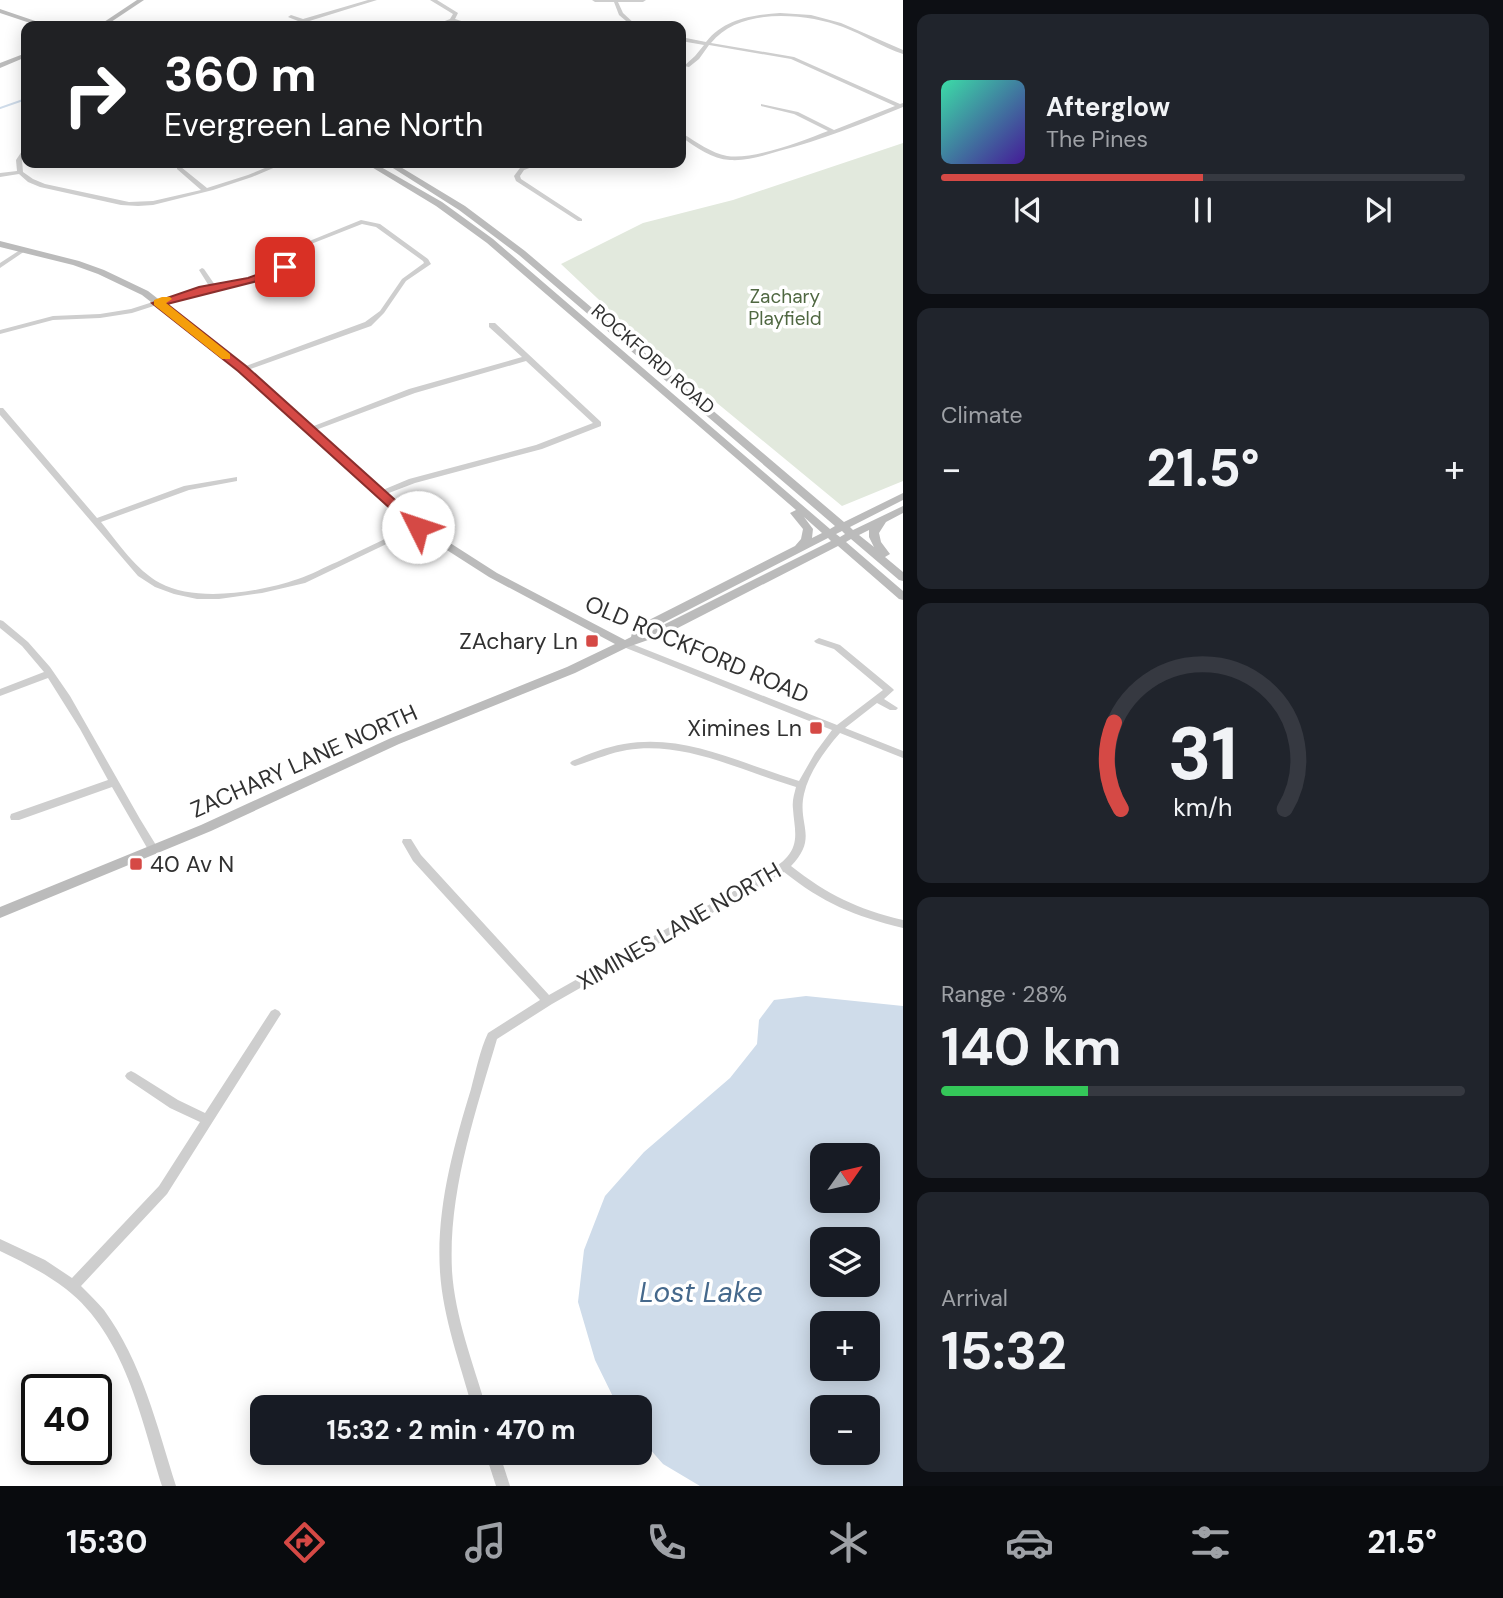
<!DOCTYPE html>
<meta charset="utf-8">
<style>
body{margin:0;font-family:"DM Sans",sans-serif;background:#20242c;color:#f1f3f6;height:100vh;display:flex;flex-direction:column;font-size:26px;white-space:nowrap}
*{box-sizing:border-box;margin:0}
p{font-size:23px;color:#9ea1a6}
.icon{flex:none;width:38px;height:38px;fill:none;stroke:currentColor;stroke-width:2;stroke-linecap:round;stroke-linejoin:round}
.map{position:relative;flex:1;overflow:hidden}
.panel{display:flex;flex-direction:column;gap:14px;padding:14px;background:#0d0f14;width:600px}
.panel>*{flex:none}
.hud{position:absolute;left:21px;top:21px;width:665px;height:147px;border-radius:14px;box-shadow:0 4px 18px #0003;background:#202124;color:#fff;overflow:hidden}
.needle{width:46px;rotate:56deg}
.buttons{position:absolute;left:810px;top:1143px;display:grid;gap:14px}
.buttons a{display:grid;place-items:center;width:70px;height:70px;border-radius:14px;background:#171b24;box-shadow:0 4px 18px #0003;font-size:35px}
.speed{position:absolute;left:21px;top:1374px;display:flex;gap:14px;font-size:35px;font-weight:700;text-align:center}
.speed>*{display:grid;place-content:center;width:91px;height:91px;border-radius:50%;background:#171b24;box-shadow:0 4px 18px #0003;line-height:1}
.speed .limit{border:4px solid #111;border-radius:10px;background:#fff;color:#111}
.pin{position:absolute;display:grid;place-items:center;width:60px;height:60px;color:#fff;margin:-30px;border-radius:14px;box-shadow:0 4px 10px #0006}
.me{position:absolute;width:77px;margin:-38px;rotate:311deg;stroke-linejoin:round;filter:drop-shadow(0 0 5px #0008)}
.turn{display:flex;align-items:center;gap:24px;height:147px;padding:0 28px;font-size:32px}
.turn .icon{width:91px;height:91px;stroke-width:2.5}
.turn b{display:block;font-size:49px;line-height:60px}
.big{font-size:52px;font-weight:700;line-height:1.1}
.panel .card{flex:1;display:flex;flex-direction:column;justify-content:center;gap:10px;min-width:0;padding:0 24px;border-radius:14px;background:#20242c}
.panel .dial{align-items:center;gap:0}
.dial svg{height:182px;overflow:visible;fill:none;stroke:#363941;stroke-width:7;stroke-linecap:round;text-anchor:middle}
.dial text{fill:#f1f3f6;stroke:none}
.song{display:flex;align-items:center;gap:21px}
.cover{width:84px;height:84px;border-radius:10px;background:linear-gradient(135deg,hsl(160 70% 55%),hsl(260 70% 35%))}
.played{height:7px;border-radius:4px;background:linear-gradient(90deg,#d54945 50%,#363941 50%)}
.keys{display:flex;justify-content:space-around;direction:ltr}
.heat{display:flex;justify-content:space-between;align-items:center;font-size:38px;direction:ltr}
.charge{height:10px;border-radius:5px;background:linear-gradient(90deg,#34c759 28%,#363941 0)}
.trip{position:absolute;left:250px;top:1395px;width:402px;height:70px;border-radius:14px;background:#171b24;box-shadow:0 4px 18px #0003;font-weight:700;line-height:70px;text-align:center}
.tab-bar{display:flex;height:112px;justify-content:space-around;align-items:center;background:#090b0e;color:#9ea1a6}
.tab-bar .icon{width:49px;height:49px}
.tab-bar .active{color:#d54945}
.tab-bar b{font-size:32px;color:#f1f3f6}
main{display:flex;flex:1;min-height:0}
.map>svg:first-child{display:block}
</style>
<main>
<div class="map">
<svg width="903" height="1486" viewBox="0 0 903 1486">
<rect width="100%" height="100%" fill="#fff"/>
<path fill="#e2e9dd" d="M 903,143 L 903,481 L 842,506 L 649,347 L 561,264 L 643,223 L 733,200 Z"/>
<path fill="#cfdcea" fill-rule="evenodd" d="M 806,996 L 903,1006 L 903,1486 L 700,1486 L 663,1464 L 641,1439 L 640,1407 L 618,1407 L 595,1360 L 578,1302 L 584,1250 L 605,1196 L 644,1152 L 730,1078 L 757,1044 L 759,1020 L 774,1000 ZM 822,1155 L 868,1155 L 868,1200 L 822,1200 ZM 822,1239 L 868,1239 L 868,1284 L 822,1284 ZM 822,1323 L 868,1323 L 868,1368 L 822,1368 ZM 822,1407 L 868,1407 L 868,1452 L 822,1452 Z"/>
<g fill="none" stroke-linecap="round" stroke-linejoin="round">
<path stroke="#cfdcea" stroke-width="2" d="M 0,108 L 26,99"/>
<g fill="#cecece" fill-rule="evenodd">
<path d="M 368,0 L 377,0 L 303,23 L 288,17 L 291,15 L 303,19 Z"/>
<path d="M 430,0 L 437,0 L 458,13 L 455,19 L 477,26 C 468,26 459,21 451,22 C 444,23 439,26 432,26 L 450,19 L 453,14 Z"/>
<path d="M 592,0 L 646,0 L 643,2 L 618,2 L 623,13 L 637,26 L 632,26 L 619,15 L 614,2 L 595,2 Z"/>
<path d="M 780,13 L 811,15 L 841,23 L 903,50 L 903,54 C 882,47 864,35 843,27 C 805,13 740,7 711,43 L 794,57 L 900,104 L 903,103 L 903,107 C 862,124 821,140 779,151 C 763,156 747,161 730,160 C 712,159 696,147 681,137 L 681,133 L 683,134 C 697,142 711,153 727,156 C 755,160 802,141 828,131 L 794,114 L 761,106 L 761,104 L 798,112 L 834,130 L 895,106 L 791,59 L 709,45 L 699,59 L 689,67 L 684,66 L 695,56 L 704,45 L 681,41 L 681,37 L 706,42 C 724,19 752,15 780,13 Z"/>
<path d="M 26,147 L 26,153 L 22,160 L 23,172 L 33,179 L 45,184 L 129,202 L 153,201 L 201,190 L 177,169 L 177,167 L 181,167 L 207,188 L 248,175 L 277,163 L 285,163 L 252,177 L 213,190 L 153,205 L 138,206 L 121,205 L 40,187 L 28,182 L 19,174 L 0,177 L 0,173 L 17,171 L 16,160 L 24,148 Z"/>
<path d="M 535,163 L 543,163 L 524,170 L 520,176 L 521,179 L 582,219 L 582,221 L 578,221 L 516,181 L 514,176 L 520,168 Z"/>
<path d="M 361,220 L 380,224 L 428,259 L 431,264 L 406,281 L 384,313 L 371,326 L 245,371 L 239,371 L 238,369 L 365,322 L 380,311 L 402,279 L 424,263 L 423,261 L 376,227 L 362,224 L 311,244 L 287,268 L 267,278 L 188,295 L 132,313 L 100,318 L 53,320 L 0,334 L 0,330 L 53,316 L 100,314 L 131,309 L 184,292 L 209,286 L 199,270 L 202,268 L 204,269 L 215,285 L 263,275 L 283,266 L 307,242 Z"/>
<path d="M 23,248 L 28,249 L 0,268 L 0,263 Z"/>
<path d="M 489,323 L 495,323 L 601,422 L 601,426 L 542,449 L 415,483 L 381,496 L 378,496 L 378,492 L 409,479 L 536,445 L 593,423 L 526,361 L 415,393 L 313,431 L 307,431 L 306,429 L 409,389 L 522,357 L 489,327 Z"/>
<path d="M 0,408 L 3,408 L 97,518 L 184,486 L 237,477 L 237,481 L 189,490 L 101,522 C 118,543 136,570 160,583 C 197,603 260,592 298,579 C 311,575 324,567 337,562 C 363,549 389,537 415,525 L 421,525 L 422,527 L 305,583 L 262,593 L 219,599 L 197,599 L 174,594 L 155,587 L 138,576 L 0,415 Z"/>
<path d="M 0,620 L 3,621 L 28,642 L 50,667 L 70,696 L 140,819 L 159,850 L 158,853 L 150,853 L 112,787 L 19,820 L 11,820 L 10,817 L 11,814 L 108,780 L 80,729 L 48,678 L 0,696 L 0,689 L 44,672 L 22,646 L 0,628 Z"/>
<path d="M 819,638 L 840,645 L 892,688 L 894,690 L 884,699 L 898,708 L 896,710 L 890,710 L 877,703 L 845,728 L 903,751 L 903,758 L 840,733 C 825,750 809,772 804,794 C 797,825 819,837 791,866 C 828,895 857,909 903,920 L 903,928 C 854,916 823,903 784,872 L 552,1004 L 497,1039 C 475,1114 448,1192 452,1271 C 455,1317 473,1363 486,1407 L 472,1407 C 460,1363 443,1318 440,1272 C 436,1210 453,1148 471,1089 C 476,1070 480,1050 488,1033 L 540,1000 L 413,861 L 402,842 L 403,839 L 411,839 L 421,855 L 549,995 L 769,871 C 775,867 782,863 787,857 C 800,842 794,827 793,809 C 792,801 794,795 796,787 C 741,771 686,741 627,750 C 609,753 592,761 575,766 L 572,765 L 570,763 L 572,761 C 589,754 606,747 624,744 C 685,733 742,764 799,781 L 815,753 L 832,730 L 621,646 L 619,644 L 621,642 L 627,642 L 837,725 L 883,690 L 834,649 L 816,643 L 814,641 Z"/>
<path d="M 275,1009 L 279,1011 L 281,1014 L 279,1017 L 167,1194 L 81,1286 C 89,1294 97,1302 104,1310 C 142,1362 157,1426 176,1486 L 162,1486 C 141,1418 125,1335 66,1289 C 45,1273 23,1262 0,1251 L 0,1239 L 45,1260 L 72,1278 L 159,1186 L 200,1122 L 170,1108 L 127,1079 L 125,1076 L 127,1073 L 131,1071 L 135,1073 L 178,1100 L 205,1113 L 271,1011 Z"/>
<path d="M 485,1452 L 499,1452 L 510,1486 L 496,1486 Z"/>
</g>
<g fill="#bbb" fill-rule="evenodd">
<path d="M 137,0 L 144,0 L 105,26 L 98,26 Z"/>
<path d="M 0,9 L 47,25 L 48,26 L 39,26 L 0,13 Z"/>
<path d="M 26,53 L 26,57 L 0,68 L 0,63 Z"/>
<path d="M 365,163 L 374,163 L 442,202 L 493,239 L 830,529 L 835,526 L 519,255 L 459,210 L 385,163 L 394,163 L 465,206 L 525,251 L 844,522 L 903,493 L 903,500 L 850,527 L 853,530 L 903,506 L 903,513 L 886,522 L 879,533 L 881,542 L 890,554 L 885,557 L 903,572 L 903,581 L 899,580 L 851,539 L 846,542 L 903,591 L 903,600 L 899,599 L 838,546 L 668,633 L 628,647 L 575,673 L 399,744 L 211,831 L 0,918 L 0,907 L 201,825 L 391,738 L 567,667 L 615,644 L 489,577 L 414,529 L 239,371 L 142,295 L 98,274 L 73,265 L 0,247 L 0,241 L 79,261 L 104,270 L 148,291 L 245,367 L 422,525 L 497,573 L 625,640 L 631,637 L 632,633 L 651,619 L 795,546 L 801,539 L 803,529 L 790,513 L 796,510 L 487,243 L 436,206 ZM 804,517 L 822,533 L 812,538 L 813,529 ZM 869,530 L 869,537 L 874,547 L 859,535 ZM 842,531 L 845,534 L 840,537 L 836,534 ZM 828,538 L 831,541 L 651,631 L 659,625 Z"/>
</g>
</g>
<path fill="#d54945" stroke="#8a2f2d" stroke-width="2" d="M 285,264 L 290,267 L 281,275 L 167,304 L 246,366 L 423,525 L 423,530 L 414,530 L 238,371 L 152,303 L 199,287 L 248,278 Z"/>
<path fill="#f59e0b" d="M 162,297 L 170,297 L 172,299 L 166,303 L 230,354 L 230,359 L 222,359 L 154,305 L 154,300 Z"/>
<g fill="#d54945" stroke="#fff" stroke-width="2.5">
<rect x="585" y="634" width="14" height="14" rx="3.5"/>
<rect x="809" y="721" width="14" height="14" rx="3.5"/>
<rect x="129" y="857" width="14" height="14" rx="3.5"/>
</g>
<g text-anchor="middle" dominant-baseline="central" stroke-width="7" stroke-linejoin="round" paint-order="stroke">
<g font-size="19" fill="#506842" stroke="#fff">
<text x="785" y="296">Zachary<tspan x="785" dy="22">Playfield</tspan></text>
</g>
<g font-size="19" fill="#313131" stroke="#fff">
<text transform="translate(653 359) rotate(41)">ROCKFORD ROAD</text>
</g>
<g font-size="23" fill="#313131" stroke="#fff" text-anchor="end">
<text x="578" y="641">ZAchary Ln</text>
<text x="802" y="728">Ximines Ln</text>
<text x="150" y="864" text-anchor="start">40 Av N</text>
</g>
<g font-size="23" fill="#313131" stroke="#fff">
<text transform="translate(697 649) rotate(23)">OLD ROCKFORD ROAD</text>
<text transform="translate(304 761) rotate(-24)">ZACHARY LANE NORTH</text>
<text transform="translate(679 926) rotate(-30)">XIMINES LANE NORTH</text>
</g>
<g font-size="28" font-style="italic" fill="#46698c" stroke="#fff">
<text x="701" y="1292">Lost Lake</text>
</g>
</g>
</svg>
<div class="buttons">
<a><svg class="needle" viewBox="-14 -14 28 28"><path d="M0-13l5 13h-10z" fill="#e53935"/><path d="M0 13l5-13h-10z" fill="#9ea1a6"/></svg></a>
<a><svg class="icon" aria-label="layers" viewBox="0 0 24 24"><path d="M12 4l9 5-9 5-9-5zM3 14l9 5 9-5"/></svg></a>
<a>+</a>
<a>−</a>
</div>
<div class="speed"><div class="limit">40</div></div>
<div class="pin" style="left:285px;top:267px;background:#d93025"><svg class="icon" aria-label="arrive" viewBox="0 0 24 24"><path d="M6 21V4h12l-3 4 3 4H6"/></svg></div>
<svg class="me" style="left:418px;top:527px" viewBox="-20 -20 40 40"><circle r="19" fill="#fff"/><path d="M0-13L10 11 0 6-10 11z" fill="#d54945"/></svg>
<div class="trip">15:32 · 2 min · 470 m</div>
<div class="hud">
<div class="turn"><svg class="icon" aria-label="right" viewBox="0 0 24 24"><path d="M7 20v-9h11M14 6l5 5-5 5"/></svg><div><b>360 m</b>Evergreen Lane North</div></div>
</div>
</div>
<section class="panel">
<div class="card">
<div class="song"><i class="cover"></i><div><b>Afterglow</b><p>The Pines</p></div></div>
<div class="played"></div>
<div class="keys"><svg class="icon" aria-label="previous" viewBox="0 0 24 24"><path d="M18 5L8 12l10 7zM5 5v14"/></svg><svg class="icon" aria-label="pause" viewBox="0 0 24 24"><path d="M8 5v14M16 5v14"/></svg><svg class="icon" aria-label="next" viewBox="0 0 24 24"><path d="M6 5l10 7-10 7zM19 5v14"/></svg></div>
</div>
<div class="card"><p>Climate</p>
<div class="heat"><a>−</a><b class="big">21.5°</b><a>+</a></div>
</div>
<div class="card dial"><svg viewBox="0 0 100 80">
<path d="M14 69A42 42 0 1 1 86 69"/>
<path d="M14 69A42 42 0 0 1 11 31" stroke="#d54945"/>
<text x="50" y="56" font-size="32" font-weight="700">31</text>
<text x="50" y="72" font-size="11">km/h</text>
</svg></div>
<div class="card"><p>Range · 28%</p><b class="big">140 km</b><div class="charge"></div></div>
<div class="card"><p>Arrival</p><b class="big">15:32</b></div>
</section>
</main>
<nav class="tab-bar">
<b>15:30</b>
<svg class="icon active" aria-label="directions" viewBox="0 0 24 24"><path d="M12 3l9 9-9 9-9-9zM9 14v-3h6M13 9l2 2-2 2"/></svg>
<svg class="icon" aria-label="music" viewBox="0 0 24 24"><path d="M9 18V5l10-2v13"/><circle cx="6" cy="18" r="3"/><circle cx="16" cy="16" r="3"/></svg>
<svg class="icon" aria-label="phone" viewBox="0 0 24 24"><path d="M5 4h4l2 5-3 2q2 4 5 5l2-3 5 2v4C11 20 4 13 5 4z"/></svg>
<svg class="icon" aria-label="climate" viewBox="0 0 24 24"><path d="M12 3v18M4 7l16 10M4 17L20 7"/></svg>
<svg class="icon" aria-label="car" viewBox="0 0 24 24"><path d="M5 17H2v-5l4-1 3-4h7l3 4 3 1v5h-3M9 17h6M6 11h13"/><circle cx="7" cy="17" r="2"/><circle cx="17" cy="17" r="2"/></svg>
<svg class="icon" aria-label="filters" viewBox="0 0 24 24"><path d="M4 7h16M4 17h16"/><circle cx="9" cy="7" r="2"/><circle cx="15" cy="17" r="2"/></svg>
<b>21.5°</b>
</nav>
